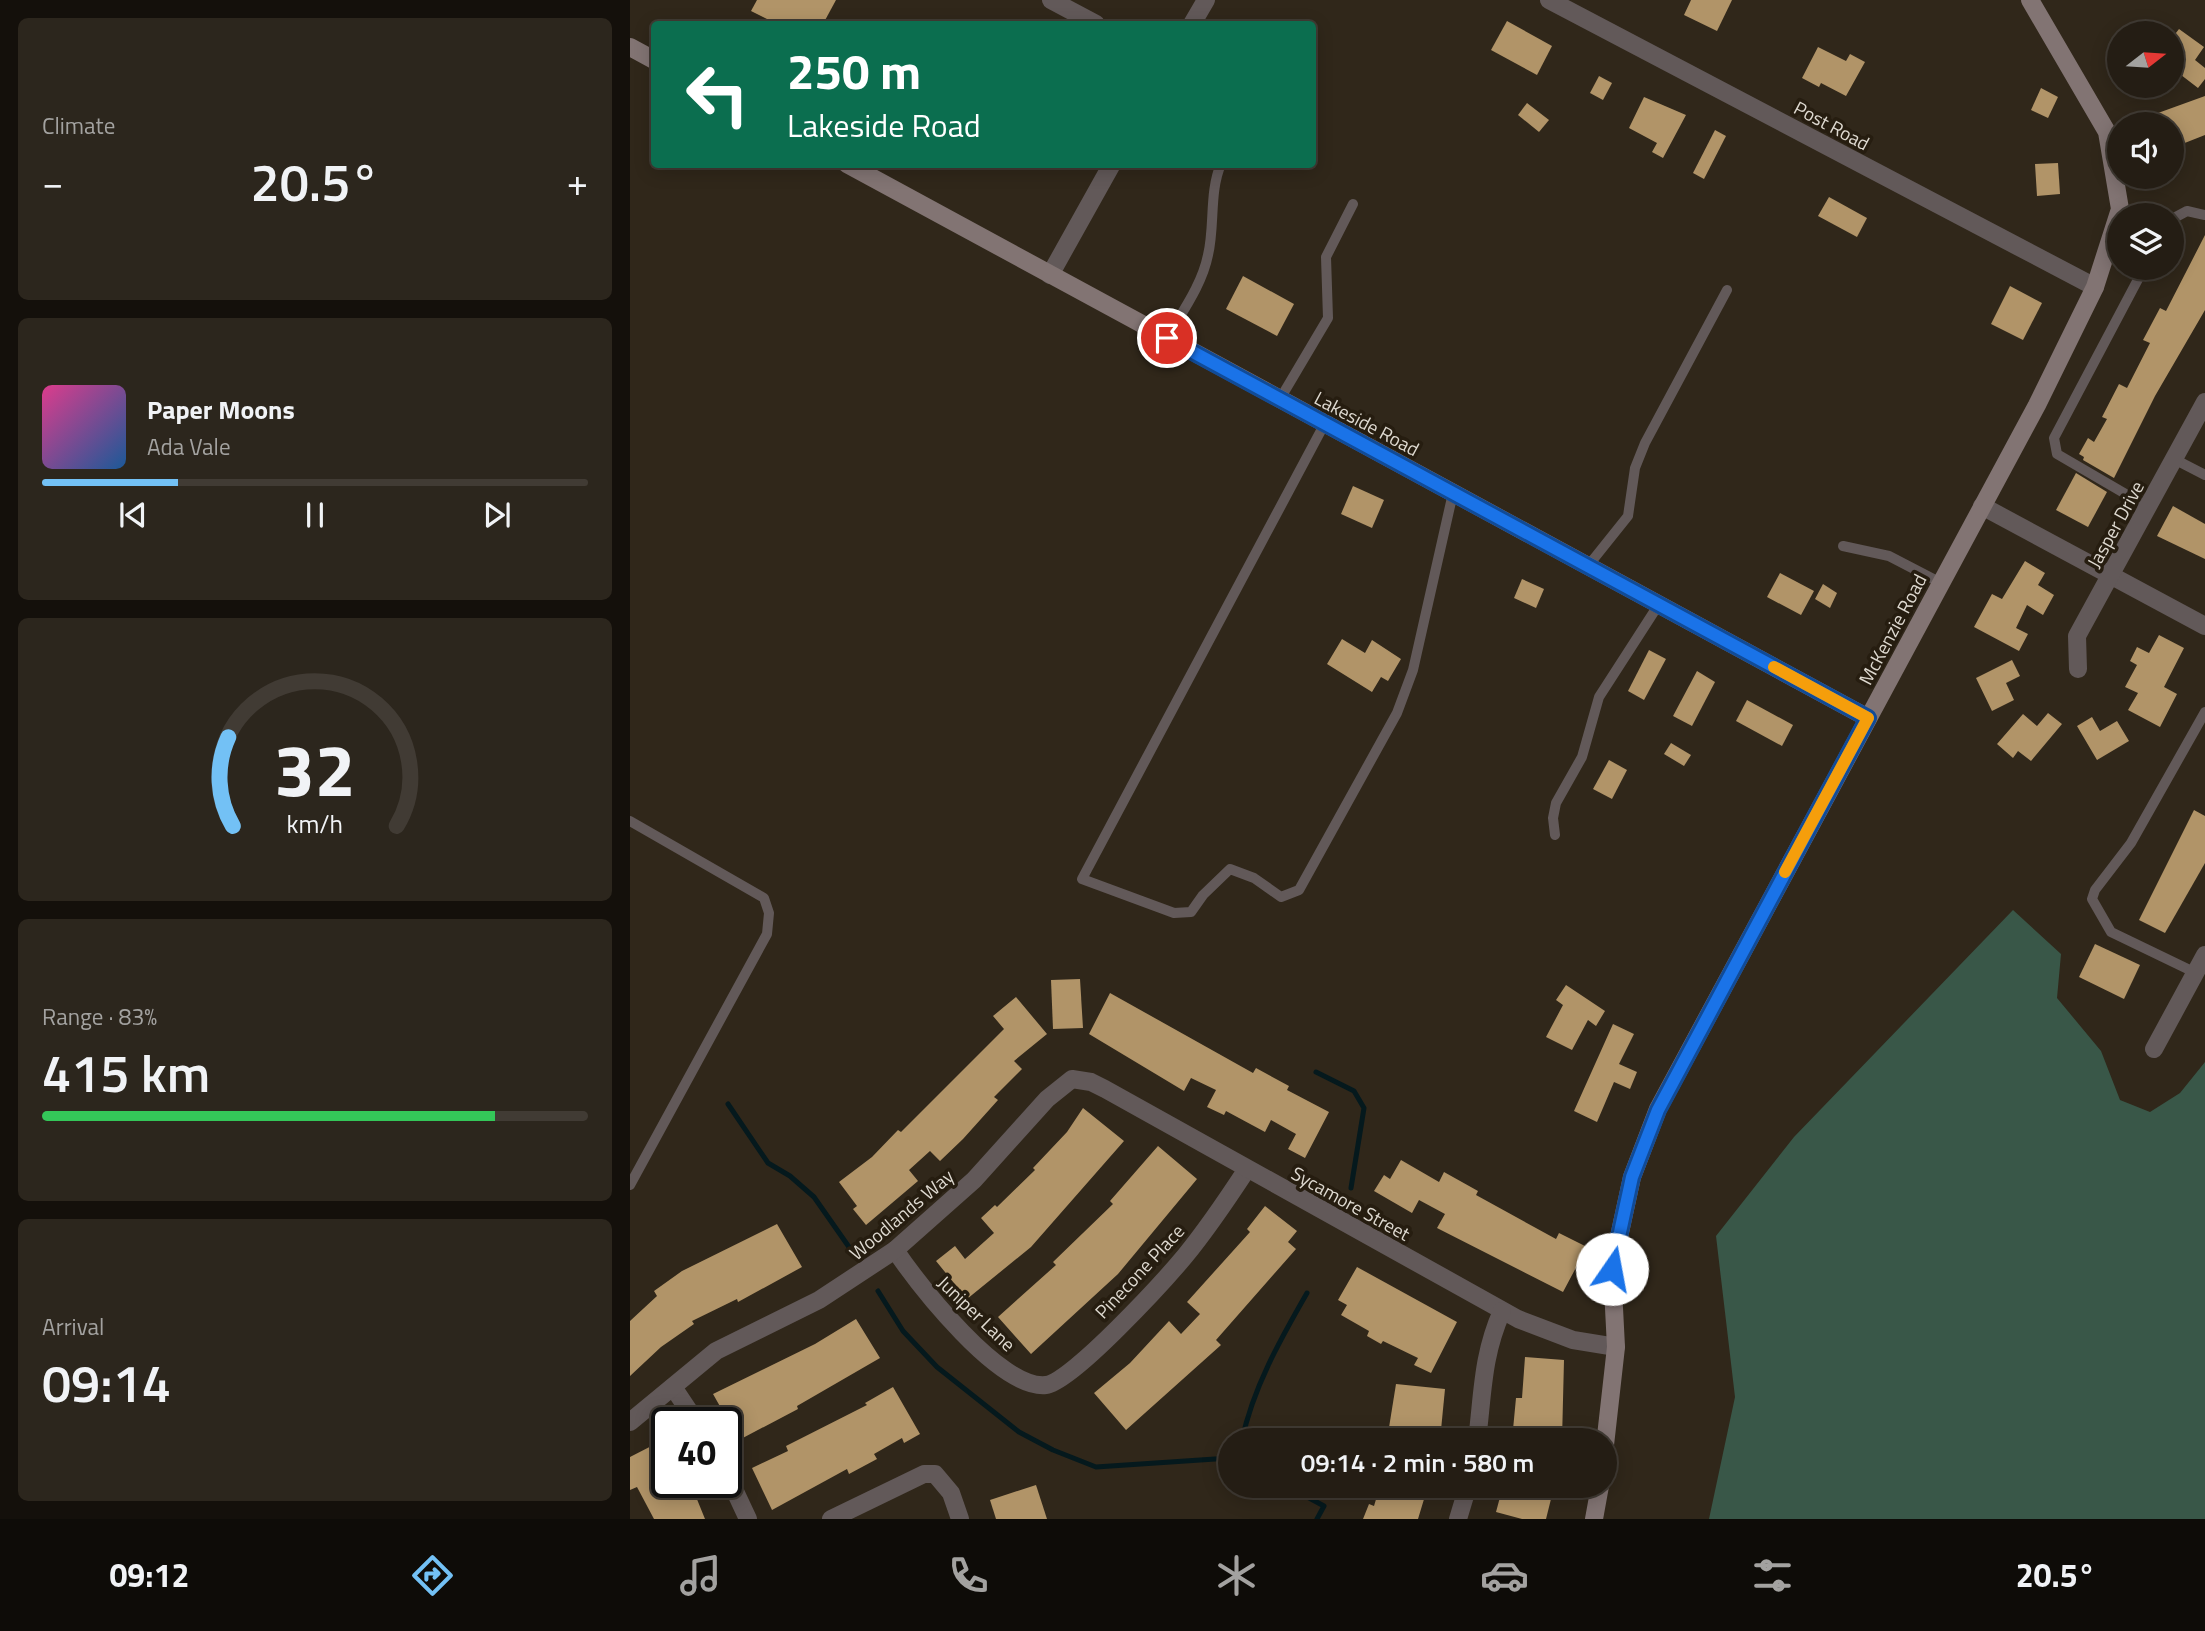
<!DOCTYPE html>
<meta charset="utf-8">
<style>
body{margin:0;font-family:"Titillium Web",sans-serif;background:#2c261d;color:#f1f3f6;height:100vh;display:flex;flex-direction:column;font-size:26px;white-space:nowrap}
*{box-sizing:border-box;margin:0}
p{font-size:23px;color:#a3a2a0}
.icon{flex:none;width:38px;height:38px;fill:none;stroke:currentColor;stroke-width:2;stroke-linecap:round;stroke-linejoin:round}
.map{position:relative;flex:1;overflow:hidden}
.side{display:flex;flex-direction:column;gap:18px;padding:18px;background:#14100b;width:630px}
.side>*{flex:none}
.banner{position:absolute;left:21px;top:21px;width:665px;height:147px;border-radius:7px;box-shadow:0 4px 18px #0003,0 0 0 2px #413b34;background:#0b6e4f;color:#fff;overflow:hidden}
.needle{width:46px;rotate:73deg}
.tools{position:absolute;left:1477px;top:21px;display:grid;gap:14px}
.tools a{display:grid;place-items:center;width:77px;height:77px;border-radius:50%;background:#241d14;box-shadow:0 4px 18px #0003,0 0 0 2px #413b34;font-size:35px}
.speed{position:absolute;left:21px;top:1407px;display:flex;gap:14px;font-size:35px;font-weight:700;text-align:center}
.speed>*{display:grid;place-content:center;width:91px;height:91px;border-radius:50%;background:#241d14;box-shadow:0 4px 18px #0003,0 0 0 2px #413b34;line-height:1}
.speed .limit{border:4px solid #111;border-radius:10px;background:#fff;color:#111}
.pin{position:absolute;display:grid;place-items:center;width:60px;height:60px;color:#fff;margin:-30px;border:4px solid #fff;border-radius:50%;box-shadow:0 2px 7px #0007}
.me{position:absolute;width:77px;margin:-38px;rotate:12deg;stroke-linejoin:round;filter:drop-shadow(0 0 5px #0008)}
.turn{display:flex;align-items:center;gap:24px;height:147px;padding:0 21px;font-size:32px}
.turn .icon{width:91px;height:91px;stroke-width:2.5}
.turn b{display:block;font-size:49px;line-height:60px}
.big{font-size:52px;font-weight:600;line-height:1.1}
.side .card{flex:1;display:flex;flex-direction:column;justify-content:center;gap:10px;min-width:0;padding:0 24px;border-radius:10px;background:#2c261d}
.side .dial{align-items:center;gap:0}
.dial svg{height:182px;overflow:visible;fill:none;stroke:#413b34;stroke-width:7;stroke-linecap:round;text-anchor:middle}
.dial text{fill:#f1f3f6;stroke:none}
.song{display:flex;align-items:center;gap:21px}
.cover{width:84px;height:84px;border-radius:10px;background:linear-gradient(135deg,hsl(330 70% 55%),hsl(210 70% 35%))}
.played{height:7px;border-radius:4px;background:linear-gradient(90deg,#73c1f5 25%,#413b34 25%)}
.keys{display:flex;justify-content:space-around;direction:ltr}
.heat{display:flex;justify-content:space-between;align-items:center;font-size:38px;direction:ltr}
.charge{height:10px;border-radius:5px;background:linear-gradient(90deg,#34c759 83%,#413b34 0)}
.trip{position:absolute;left:588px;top:1428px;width:399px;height:70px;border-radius:35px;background:#241d14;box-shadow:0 4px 18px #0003,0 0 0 2px #413b34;font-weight:600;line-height:70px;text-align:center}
.tabs{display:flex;height:112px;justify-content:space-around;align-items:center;background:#0e0c08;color:#a3a2a0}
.tabs .icon{width:49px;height:49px}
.tabs .current{color:#73c1f5}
.tabs b{font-size:32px;color:#f1f3f6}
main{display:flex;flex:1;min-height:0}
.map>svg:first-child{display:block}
</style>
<main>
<section class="side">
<div class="card"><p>Climate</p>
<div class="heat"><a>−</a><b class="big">20.5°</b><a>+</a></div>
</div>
<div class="card">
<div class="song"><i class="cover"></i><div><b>Paper Moons</b><p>Ada Vale</p></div></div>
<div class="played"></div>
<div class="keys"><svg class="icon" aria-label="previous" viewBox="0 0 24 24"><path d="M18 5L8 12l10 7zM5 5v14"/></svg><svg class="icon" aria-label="pause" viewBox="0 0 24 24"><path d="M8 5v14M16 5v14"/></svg><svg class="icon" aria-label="next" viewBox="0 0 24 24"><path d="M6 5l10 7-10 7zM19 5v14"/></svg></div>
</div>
<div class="card dial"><svg viewBox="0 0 100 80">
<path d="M14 69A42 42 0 1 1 86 69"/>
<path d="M14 69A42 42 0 0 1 12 30" stroke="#73c1f5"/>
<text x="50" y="56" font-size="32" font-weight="700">32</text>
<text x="50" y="72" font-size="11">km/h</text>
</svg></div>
<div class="card"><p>Range · 83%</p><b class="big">415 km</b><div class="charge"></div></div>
<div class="card"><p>Arrival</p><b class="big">09:14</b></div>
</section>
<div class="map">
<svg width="1575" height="1519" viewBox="0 0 1575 1519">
<rect width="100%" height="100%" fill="#30271a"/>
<path fill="#395748" d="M 1383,910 L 1431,954 L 1427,998 L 1471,1051 L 1490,1100 L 1520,1112 L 1550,1093 L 1575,1062 L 1575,1519 L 1079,1519 L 1105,1397 L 1086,1236 L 1164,1137 Z"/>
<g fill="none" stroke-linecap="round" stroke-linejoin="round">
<g stroke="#05191d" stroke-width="5">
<path d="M 686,1072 L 724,1091 L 734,1108 L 721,1188"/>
<path d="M 98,1104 L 138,1163 L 160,1176 L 184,1197 L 219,1247"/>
<path d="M 248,1291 L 273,1331 L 307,1367 L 389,1432 L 423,1450 L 466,1467 L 600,1458"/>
<path d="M 612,1440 C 623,1388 650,1340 677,1293"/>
<path d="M 657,1486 L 694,1506 L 687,1519"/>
</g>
</g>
<g fill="#b19468">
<path d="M 127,0 L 206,0 L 193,24 L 147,24 L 121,11 Z"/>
<path d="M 1061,0 L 1102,0 L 1087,31 L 1054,15 Z"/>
<path d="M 877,21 L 922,46 L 907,75 L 861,50 Z"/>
<path d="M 1549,29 L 1574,47 L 1565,60 L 1575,68 L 1575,79 L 1568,88 L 1542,68 L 1542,38 Z"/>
<path d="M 1188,47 L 1216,61 L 1220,54 L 1235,62 L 1216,96 L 1191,83 L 1189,87 L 1172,78 Z"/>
<path d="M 969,76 L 982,83 L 973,100 L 960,93 Z"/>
<path d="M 1411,88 L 1428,97 L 1418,118 L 1401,110 Z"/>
<path d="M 1575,96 L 1575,135 L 1542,148 L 1542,124 L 1532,124 L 1528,113 Z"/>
<path d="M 1014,97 L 1056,115 L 1033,158 L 1022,152 L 1027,143 L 999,128 Z"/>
<path d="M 897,103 L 919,120 L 909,132 L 888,115 Z"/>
<path d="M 1085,130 L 1096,136 L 1074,179 L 1063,173 Z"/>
<path d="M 1428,163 L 1430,194 L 1407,196 L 1405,164 Z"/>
<path d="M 1199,197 L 1237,218 L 1227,237 L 1188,216 Z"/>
<path d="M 1575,235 L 1575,310 L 1525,396 L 1484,478 L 1453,460 L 1454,457 L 1449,454 L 1458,438 L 1464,442 L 1477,419 L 1472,417 L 1489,384 L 1497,388 L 1520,343 L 1513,340 L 1530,308 L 1536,311 Z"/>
<path d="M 613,276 L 664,304 L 647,336 L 596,309 Z"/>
<path d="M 1380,286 L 1412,303 L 1393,340 L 1361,324 Z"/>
<path d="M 1446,473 L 1477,492 L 1458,527 L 1426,510 Z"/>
<path d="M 723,486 L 754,500 L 742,528 L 711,514 Z"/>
<path d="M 1543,506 L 1575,524 L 1575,559 L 1527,536 Z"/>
<path d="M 1395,561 L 1415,573 L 1408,585 L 1424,595 L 1413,615 L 1397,605 L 1386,628 L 1398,634 L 1389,651 L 1344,627 L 1362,594 L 1372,599 Z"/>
<path d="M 1150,573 L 1184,591 L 1171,615 L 1137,597 Z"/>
<path d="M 892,579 L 914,589 L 906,608 L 884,598 Z"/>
<path d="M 1193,584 L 1207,593 L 1200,608 L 1185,599 Z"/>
<path d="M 1529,635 L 1554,648 L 1534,687 L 1547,694 L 1530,727 L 1498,710 L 1508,693 L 1495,687 L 1507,665 L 1500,661 L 1507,647 L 1519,653 Z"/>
<path d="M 712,639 L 735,653 L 742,640 L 771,659 L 758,681 L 751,677 L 742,692 L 697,664 Z"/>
<path d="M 1019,650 L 1036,659 L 1014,700 L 998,691 Z"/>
<path d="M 1382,660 L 1390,676 L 1376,683 L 1384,700 L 1362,711 L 1346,678 Z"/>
<path d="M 1067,671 L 1085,682 L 1062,726 L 1043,716 Z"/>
<path d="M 1117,700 L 1163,725 L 1152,746 L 1106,721 Z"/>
<path d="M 1418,713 L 1432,724 L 1401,761 L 1388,751 L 1383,758 L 1367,744 L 1393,714 L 1407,726 Z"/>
<path d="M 1462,717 L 1470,731 L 1487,721 L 1499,741 L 1467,760 L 1447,726 Z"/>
<path d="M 1041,743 L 1061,755 L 1054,766 L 1034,754 Z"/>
<path d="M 979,760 L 997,770 L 982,799 L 963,789 Z"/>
<path d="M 1564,810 L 1575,816 L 1575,863 L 1535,933 L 1509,920 Z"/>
<path d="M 1465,944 L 1510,965 L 1494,999 L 1449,977 Z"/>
<path d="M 450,979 L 453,1028 L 423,1029 L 421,980 Z"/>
<path d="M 936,985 L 975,1011 L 966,1026 L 958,1020 L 942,1050 L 916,1037 L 933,1005 L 926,1000 Z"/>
<path d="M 480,993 L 623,1073 L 626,1068 L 659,1086 L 657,1090 L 699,1112 L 675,1158 L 658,1149 L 666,1134 L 641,1120 L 635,1132 L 596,1111 L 594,1115 L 577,1107 L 586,1090 L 561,1078 L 554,1091 L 459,1034 Z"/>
<path d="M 386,997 L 417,1034 L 384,1061 L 392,1069 L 364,1097 L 368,1100 L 333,1139 L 310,1161 L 300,1151 L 279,1170 L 288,1181 L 236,1225 L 223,1209 L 227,1206 L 209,1182 L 242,1157 L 268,1130 L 271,1132 L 374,1029 L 363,1016 Z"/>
<path d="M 983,1024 L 1004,1034 L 989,1064 L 1007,1072 L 1000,1089 L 984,1082 L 967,1122 L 944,1111 Z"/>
<path d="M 453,1108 L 494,1141 L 401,1247 L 337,1299 L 306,1261 L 325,1246 L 335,1259 L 364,1233 L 351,1218 L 365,1205 L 367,1207 L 405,1170 L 403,1168 L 437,1132 Z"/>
<path d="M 528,1146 L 567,1179 L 488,1274 L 401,1354 L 368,1317 L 426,1265 L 423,1262 L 483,1204 L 480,1201 Z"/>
<path d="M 771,1160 L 809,1182 L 814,1172 L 848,1191 L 846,1195 L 926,1239 L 929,1233 L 957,1247 L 933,1292 L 807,1228 L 815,1214 L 789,1200 L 782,1213 L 744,1191 L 754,1175 L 760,1179 Z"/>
<path d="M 635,1206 L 667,1231 L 658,1242 L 666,1249 L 586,1340 L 591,1345 L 496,1430 L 464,1393 L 500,1363 L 539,1321 L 551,1334 L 570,1314 L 557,1302 L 620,1232 L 617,1229 Z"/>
<path d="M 147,1224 L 172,1267 L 108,1302 L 107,1299 L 62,1321 L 64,1324 L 31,1347 L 0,1376 L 0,1321 L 27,1296 L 24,1291 L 52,1271 Z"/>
<path d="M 727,1267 L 827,1322 L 801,1373 L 784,1365 L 788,1358 L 753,1341 L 751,1344 L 737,1336 L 739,1331 L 711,1315 L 717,1305 L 708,1300 Z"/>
<path d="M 226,1319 L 250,1358 L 167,1406 L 168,1409 L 109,1440 L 83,1394 L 185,1344 Z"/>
<path d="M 895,1357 L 934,1360 L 932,1440 L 882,1440 L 886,1398 L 892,1398 Z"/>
<path d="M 766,1384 L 815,1389 L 810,1440 L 757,1440 Z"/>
<path d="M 263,1387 L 290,1434 L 274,1443 L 272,1438 L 244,1454 L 247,1459 L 219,1474 L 217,1469 L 142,1510 L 122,1468 L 158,1451 L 156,1446 L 237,1405 L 235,1403 Z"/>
<path d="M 37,1438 L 37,1482 L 60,1482 L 75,1519 L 24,1519 L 7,1487 L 0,1490 L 0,1457 Z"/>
<path d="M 406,1485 L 417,1519 L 366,1519 L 360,1500 Z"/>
<path d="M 750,1486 L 798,1486 L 788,1519 L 733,1519 L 739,1504 L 744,1506 Z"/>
<path d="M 873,1486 L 922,1495 L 916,1519 L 892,1519 L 866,1512 Z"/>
</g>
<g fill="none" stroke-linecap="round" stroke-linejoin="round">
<g stroke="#625959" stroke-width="10">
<path d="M 1542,219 L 1557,211 L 1575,215"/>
<path d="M 1514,268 L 1424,438 L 1427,454 L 1518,507"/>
<path d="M 537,338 C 552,312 572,285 578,255 C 585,226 579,192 591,164"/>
<path d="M 650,399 L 698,318 L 696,257 L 723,204"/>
<path d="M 695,423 L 452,879 L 544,913 L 561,912 L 573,895 L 600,869 L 624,878 L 651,897 L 669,890 L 767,713 L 783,670 L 823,493"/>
<path d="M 1544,459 L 1575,475"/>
<path d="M 1213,546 L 1259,556 L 1311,583"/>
<path d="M 958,566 L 998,516 L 1005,468 L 1015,443 L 1097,290"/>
<path d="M 0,821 L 134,898 L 139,913 L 137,934 L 0,1185"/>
<path d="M 925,835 L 923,818 L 926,803 L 952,757 L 969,697 L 1029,604"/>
<path d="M 1566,973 L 1481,932 L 1462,899 L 1465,890 L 1501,843 L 1575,712"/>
</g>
<g stroke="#625959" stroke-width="18">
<path d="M 421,0 L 466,24"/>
<path d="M 919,0 L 1465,287"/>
<path d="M 562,24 L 576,0"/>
<path d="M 420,275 L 482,164"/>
<path d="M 1352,506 L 1575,626"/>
<path d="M 1448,669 L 1447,636 L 1575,402"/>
<path d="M 1524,1049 L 1575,955"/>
<path d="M 265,1250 C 289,1285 370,1390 416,1385 C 442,1382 535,1280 555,1256 C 578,1228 598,1198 617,1169"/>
<path d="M 43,1387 L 67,1423"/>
<path d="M 0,1422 L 86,1351 L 189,1300 L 265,1250 L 344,1180 L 417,1099 L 442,1079 L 461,1082 L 475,1089 L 888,1319 L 943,1340 L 986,1347"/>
<path d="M 847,1440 C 853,1393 852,1356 872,1311"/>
<path d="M 96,1472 L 118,1519"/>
<path d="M 201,1519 L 294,1474 L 305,1474 L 321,1493 L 330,1519"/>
<path d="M 828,1519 L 838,1486"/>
</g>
<g stroke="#827473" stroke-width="18">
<path d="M 0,47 L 24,60"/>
<path d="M 217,164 L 1238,718"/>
<path d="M 975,1445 L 986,1347 L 982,1269 L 1002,1177 L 1028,1109 L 1407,405 L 1465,287 L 1490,209 L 1477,132 L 1400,0"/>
<path d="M 964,1519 L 970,1486"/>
</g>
</g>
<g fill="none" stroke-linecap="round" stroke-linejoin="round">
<defs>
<path id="route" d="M 537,338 L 1238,718 L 1028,1110 L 1002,1177 L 982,1269"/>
</defs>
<use href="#route" stroke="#114b97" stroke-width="18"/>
<use href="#route" stroke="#1a73e8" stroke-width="12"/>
<path stroke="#f59e0b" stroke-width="12" d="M 1144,667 L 1238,718 L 1155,872"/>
</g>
<g text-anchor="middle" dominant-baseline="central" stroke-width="7" stroke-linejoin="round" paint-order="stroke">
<g font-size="19" fill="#ded9d0" stroke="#261d10">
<text transform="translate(1202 125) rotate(28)">Post Road</text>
<text transform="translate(737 423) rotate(28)">Lakeside Road</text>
<text transform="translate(1485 524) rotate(-61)">Jasper Drive</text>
<text transform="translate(1262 629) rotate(-62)">McKenzie Road</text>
<text transform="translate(721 1203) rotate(29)">Sycamore Street</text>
<text transform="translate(271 1214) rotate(-40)">Woodlands Way</text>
<text transform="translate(509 1271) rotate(-47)">Pinecone Place</text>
<text transform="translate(347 1313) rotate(44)">Juniper Lane</text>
</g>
</g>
</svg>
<div class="tools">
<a><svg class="needle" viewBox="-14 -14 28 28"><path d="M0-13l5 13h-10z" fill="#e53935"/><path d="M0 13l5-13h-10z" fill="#a3a2a0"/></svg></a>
<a><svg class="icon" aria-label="sound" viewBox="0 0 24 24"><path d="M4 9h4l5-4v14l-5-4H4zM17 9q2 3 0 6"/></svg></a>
<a><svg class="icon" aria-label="layers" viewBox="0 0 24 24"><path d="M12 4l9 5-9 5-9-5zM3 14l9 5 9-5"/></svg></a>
</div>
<div class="speed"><div class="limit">40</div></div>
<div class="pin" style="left:537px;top:338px;background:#d93025"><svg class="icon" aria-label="arrive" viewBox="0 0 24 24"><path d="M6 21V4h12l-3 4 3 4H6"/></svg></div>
<svg class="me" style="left:982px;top:1269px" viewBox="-20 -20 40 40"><circle r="19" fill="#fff"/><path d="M0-13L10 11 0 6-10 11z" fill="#1a73e8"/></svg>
<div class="trip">09:14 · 2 min · 580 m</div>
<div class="banner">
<div class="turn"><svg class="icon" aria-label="left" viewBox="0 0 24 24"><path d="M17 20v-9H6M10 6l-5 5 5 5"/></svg><div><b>250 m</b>Lakeside Road</div></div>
</div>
</div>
</main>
<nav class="tabs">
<b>09:12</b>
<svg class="icon current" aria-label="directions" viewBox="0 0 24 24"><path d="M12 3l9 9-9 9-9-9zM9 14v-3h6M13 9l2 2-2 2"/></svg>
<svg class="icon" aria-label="music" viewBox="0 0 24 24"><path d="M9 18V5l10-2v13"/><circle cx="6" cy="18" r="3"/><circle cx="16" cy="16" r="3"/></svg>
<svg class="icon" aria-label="phone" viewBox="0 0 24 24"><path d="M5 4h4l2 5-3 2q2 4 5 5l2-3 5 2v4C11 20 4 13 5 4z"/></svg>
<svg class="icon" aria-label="climate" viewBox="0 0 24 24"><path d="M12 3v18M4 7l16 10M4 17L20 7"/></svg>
<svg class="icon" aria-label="car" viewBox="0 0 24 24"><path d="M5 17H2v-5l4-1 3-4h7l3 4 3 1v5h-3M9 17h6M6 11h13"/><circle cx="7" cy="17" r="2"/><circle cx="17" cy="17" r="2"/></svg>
<svg class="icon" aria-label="filters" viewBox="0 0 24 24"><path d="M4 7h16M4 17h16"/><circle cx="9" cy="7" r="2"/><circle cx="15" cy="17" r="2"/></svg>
<b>20.5°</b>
</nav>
